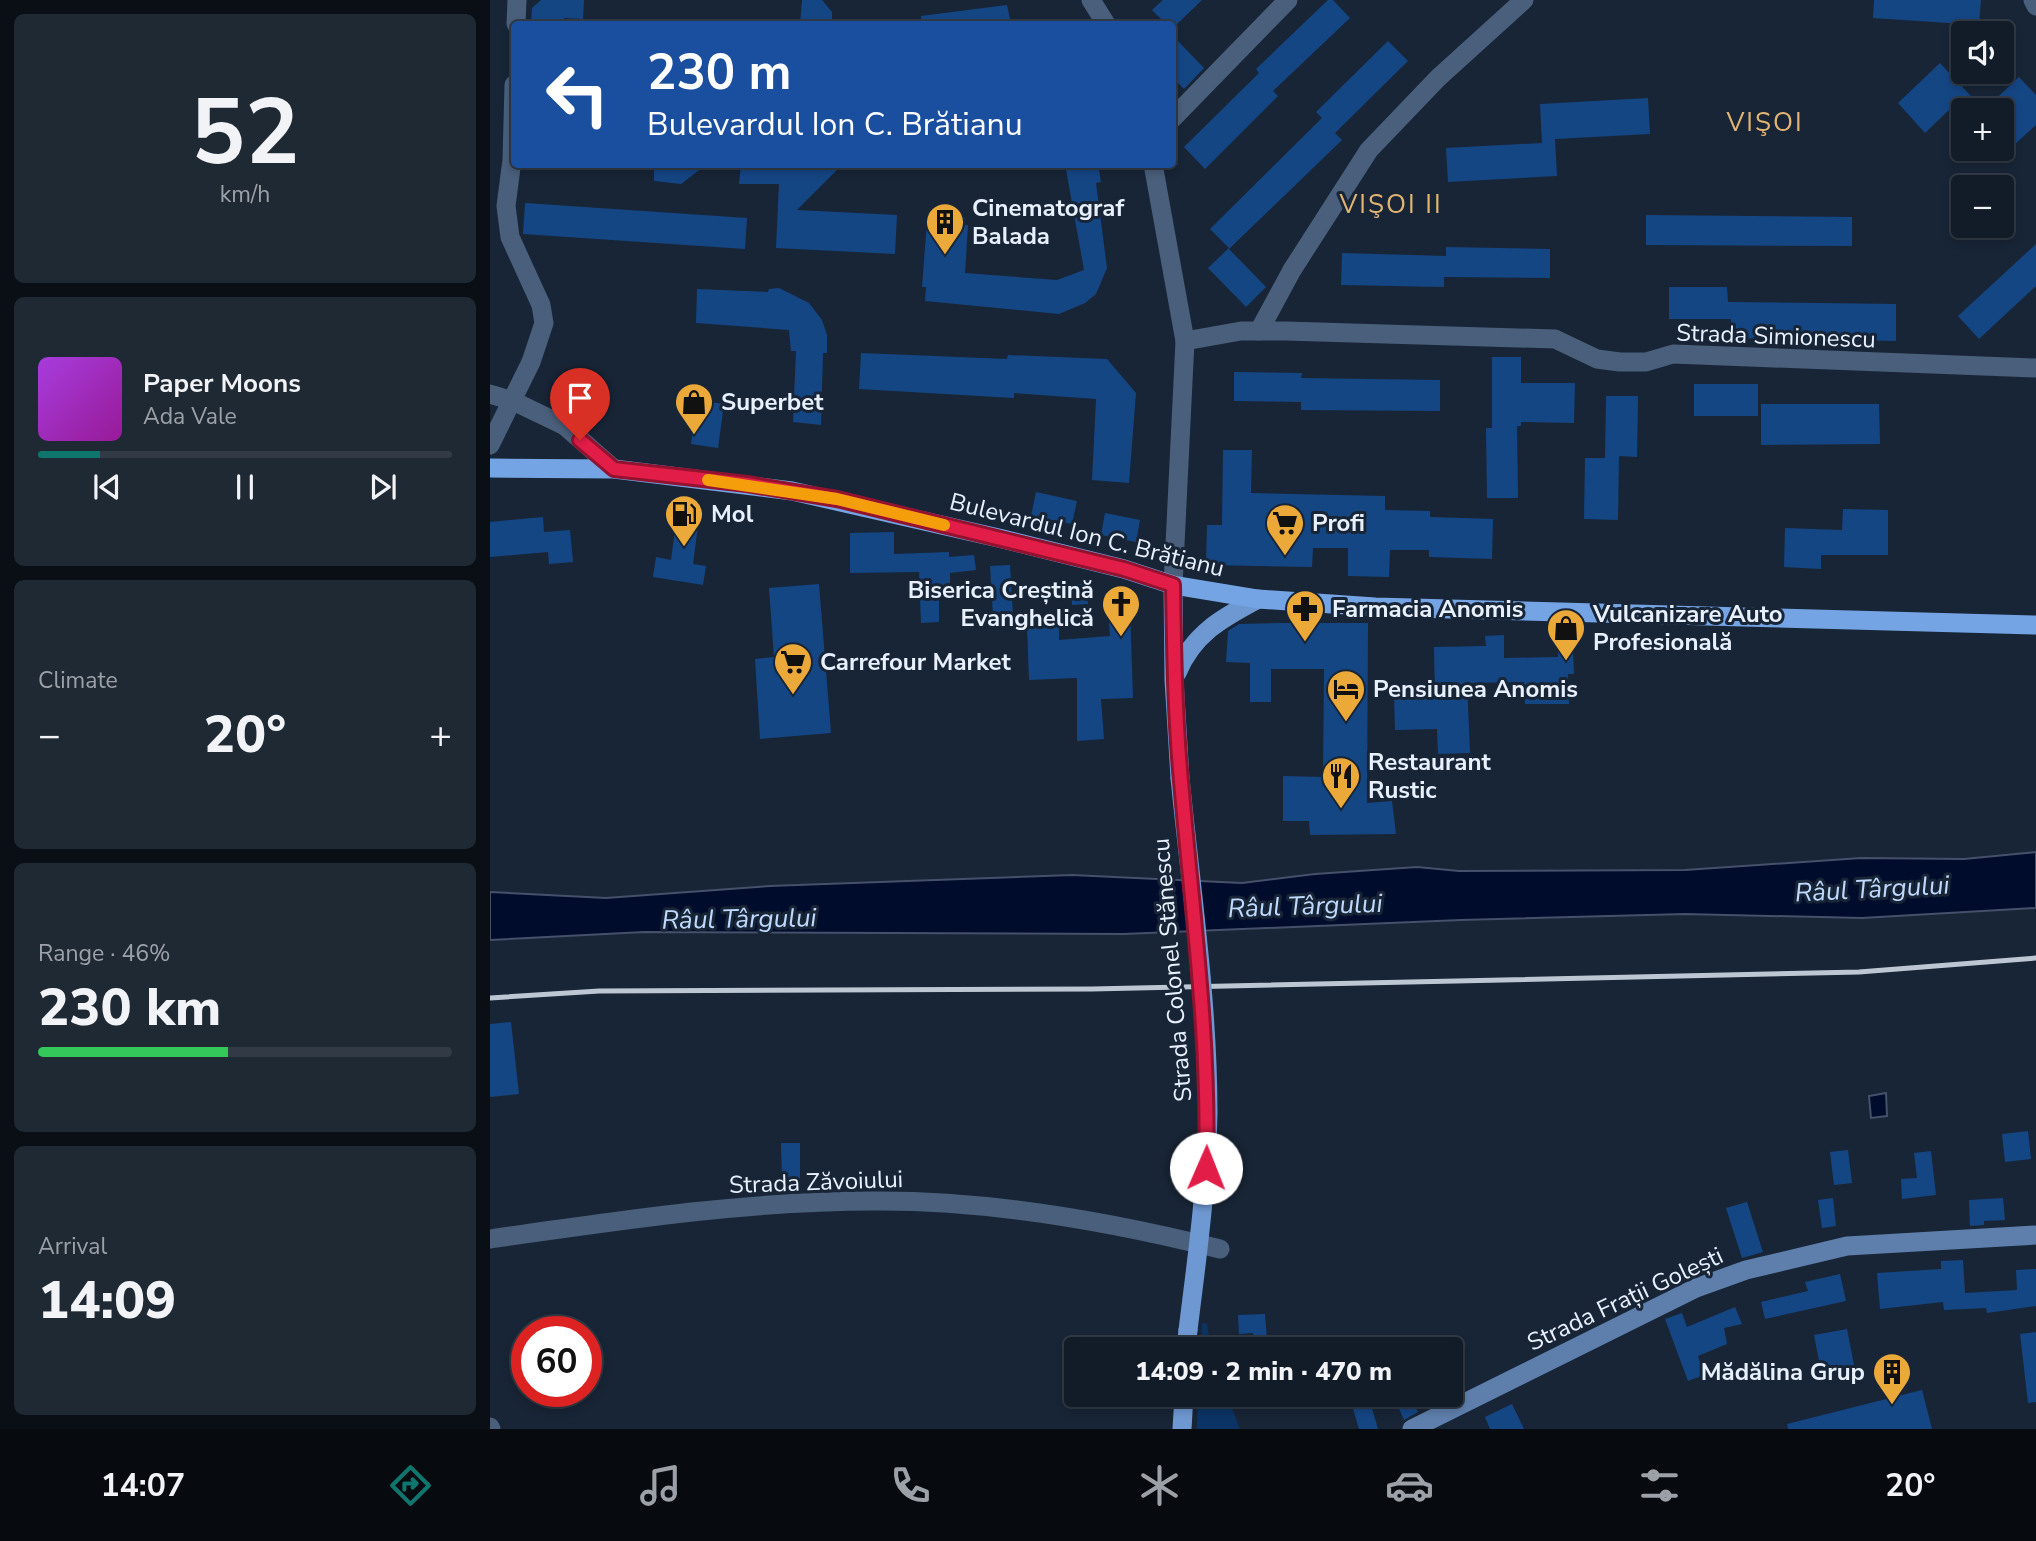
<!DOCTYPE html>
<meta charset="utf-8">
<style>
body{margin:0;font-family:"Nunito Sans",sans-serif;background:#1f2934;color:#f1f3f6;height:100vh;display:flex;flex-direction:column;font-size:26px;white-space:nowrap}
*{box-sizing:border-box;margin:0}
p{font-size:23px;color:#9ca1a8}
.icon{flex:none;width:38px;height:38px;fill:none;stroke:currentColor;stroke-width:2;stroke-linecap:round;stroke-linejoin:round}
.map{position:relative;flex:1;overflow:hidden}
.side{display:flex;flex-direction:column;gap:14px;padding:14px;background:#0a0f16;width:490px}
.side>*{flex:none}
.top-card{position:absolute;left:21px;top:21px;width:665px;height:147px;border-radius:7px;box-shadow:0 4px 10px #0003,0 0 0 2px #313a45;background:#1a4fa0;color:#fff;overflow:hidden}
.controls{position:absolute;left:1461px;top:21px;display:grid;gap:14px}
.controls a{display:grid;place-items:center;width:63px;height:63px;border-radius:7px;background:#121c28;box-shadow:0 4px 10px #0003,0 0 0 2px #313a45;font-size:35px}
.speed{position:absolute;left:21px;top:1316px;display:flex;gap:14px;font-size:35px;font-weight:700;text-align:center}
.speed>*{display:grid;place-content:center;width:91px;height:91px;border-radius:50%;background:#121c28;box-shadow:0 4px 10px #0003,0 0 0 2px #313a45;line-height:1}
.speed .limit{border:10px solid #d22;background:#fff;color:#111}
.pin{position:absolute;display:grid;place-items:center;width:60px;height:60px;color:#fff;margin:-72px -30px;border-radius:50% 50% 50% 0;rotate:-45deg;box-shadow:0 0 7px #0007}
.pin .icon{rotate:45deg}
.me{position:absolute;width:77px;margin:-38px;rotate:1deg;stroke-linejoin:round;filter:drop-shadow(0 0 5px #0008)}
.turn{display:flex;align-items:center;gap:24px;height:147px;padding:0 21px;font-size:32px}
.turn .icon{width:91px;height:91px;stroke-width:2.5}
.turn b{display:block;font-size:49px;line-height:60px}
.big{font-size:52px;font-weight:800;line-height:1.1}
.side .widget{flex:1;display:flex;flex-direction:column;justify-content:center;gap:10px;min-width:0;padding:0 24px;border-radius:10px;background:#1f2934}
.side .dial{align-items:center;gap:0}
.dial b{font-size:91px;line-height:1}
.song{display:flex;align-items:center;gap:21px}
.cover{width:84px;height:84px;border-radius:10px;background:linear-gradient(135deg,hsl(280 70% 55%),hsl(300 70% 35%))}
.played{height:7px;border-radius:4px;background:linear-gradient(90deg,#0f766e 15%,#313a45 15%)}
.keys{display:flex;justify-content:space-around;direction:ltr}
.heat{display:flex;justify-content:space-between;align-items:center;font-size:38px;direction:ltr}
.charge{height:10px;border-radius:5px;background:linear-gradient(90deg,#34c759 46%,#313a45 0)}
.trip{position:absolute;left:574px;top:1337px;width:399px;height:70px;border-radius:7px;background:#121c28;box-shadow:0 4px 10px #0003,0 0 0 2px #313a45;font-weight:800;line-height:70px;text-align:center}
.tabs{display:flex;height:112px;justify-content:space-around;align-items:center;background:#070b10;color:#9ca1a8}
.tabs .icon{width:49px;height:49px}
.tabs .on{color:#0f766e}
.tabs b{font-size:32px;color:#f1f3f6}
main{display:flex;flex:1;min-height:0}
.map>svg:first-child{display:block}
</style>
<main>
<section class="side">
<div class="widget dial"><b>52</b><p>km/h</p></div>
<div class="widget">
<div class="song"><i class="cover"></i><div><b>Paper Moons</b><p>Ada Vale</p></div></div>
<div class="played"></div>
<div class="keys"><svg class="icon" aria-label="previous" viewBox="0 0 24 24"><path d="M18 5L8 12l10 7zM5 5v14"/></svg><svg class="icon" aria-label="pause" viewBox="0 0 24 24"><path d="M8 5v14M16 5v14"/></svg><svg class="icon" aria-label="next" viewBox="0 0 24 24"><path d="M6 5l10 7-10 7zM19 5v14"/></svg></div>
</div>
<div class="widget"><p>Climate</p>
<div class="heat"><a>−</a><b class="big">20°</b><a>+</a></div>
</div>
<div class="widget"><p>Range · 46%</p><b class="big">230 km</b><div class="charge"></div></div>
<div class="widget"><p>Arrival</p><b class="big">14:09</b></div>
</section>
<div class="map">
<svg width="1546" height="1429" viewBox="0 0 1546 1429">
<rect width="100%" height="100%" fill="#182536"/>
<g fill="#0b3364">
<path d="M 712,1323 L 717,1324 L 721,1349 L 711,1349 Z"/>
<path d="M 708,1395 L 737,1395 L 750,1429 L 707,1429 Z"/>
</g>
<g fill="#000c2b" stroke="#45506a" stroke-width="2">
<path d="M 1546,852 L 1546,908 L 1372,918 L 1195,914 L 971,920 L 634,934 L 154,932 L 0,940 L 0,892 L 116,898 L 280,886 L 582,875 L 752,883 L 825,874 L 927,867 L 969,871 L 1195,870 L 1371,858 L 1474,859 Z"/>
<path d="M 1396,1093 L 1397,1116 L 1381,1118 L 1379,1096 Z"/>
</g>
<g fill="#154684">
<path d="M 51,0 L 94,0 L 93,19 L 74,18 L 74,24 L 41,24 L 42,8 Z"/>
<path d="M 312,0 L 332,0 L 342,12 L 342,24 L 310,24 Z"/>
<path d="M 673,0 L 712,0 L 682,29 L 682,24 L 676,24 L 662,10 Z"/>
<path d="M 838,0 L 843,0 L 860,18 L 783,91 L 788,96 L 715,169 L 694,147 L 769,73 L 766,69 Z"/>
<path d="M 1384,0 L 1491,0 L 1489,25 L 1383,18 Z"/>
<path d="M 517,5 L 521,24 L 432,24 L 431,16 Z"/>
<path d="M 682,35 L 714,68 L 694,89 L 682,77 Z"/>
<path d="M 898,41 L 918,61 L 845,133 L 852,140 L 739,249 L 776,287 L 756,307 L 718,268 L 739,248 L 720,229 L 832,118 L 826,112 Z"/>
<path d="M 1450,63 L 1494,110 L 1529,77 L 1546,95 L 1546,125 L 1512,156 L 1512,110 L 1459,110 L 1435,133 L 1408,103 Z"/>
<path d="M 1158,98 L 1160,134 L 1065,139 L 1067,176 L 958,182 L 956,148 L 1052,143 L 1050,104 Z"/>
<path d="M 164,164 L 217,164 L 191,184 L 164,181 Z"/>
<path d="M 251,164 L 353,164 L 307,210 L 407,215 L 405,254 L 286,248 L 289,184 L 249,184 Z"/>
<path d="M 575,164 L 608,164 L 611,182 L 606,183 L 617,268 L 606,294 L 595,303 L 569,314 L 435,301 L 436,287 L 432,287 L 437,222 L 442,222 L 443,214 L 475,217 L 475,225 L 478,225 L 475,273 L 567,280 L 594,270 Z"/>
<path d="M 35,203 L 257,218 L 255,249 L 33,234 Z"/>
<path d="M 1156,215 L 1362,217 L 1362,246 L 1156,245 Z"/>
<path d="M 1546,244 L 1546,286 L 1489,339 L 1468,316 Z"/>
<path d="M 956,247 L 1060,249 L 1060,278 L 954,277 L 954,287 L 851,285 L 852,253 L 956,256 Z"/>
<path d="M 1179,287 L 1237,287 L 1238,302 L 1406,304 L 1406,341 L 1241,338 L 1241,319 L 1179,319 Z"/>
<path d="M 289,288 L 319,303 L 332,320 L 337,335 L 337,353 L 333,353 L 331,425 L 303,422 L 306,351 L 301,351 L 299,330 L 206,323 L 207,289 L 278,292 L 279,289 Z"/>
<path d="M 371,353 L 517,359 L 518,355 L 617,359 L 646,393 L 639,483 L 602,480 L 606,399 L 524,393 L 524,398 L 369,389 Z"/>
<path d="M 1002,357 L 1031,357 L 1031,383 L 1085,383 L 1084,423 L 1031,422 L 1031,426 L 1027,426 L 1028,498 L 997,498 L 996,428 L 1002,428 Z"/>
<path d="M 744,372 L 812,373 L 811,378 L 950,380 L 950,411 L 811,410 L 811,402 L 744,401 Z"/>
<rect x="1204" y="384" width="64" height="32"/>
<path d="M 1116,396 L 1148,396 L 1147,457 L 1129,456 L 1128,520 L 1094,519 L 1095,458 L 1115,458 Z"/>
<path d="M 207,400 L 234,404 L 228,448 L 201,444 Z"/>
<path d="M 1271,404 L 1389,404 L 1390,444 L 1271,445 Z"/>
<path d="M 733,450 L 762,450 L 761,493 L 895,496 L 895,510 L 940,511 L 940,517 L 1003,519 L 1002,559 L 939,557 L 939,550 L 900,550 L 899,577 L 858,576 L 858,548 L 823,548 L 822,567 L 716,565 L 717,525 L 732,525 Z"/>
<path d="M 546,492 L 587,501 L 582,524 L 541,516 Z"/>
<path d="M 1353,509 L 1398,510 L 1398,555 L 1331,555 L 1331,569 L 1294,567 L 1295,528 L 1352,530 Z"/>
<path d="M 615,513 L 650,520 L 646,542 L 611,535 Z"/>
<path d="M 187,515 L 209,518 L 203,564 L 216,566 L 213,585 L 163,577 L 166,557 L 181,560 Z"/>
<path d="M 53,517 L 54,532 L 80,530 L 83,562 L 59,564 L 58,552 L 0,557 L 0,522 Z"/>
<path d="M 404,532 L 404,554 L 459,552 L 459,557 L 484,555 L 486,570 L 460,573 L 460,586 L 449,587 L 449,622 L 431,623 L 429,572 L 360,573 L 360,533 Z"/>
<path d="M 520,565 L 523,615 L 503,616 L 500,566 Z"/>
<path d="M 596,583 L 598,604 L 582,605 L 581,585 Z"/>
<path d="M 329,584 L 341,733 L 270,739 L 265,659 L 284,657 L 279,588 Z"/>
<path d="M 640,608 L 643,698 L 611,699 L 614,739 L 587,741 L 587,678 L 539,680 L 537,626 L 569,625 L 569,640 L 620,636 L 618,609 Z"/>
<path d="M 790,623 L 878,623 L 877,803 L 902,801 L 906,834 L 820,835 L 819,821 L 793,821 L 793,776 L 833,777 L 834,669 L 781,669 L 781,702 L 760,702 L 760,663 L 736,662 L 738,631 L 749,624 Z"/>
<path d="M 1014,635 L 1014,658 L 1068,657 L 1068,649 L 1083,649 L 1084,674 L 1078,674 L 1079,704 L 1035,704 L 1034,682 L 977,683 L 980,753 L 948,754 L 947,729 L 905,730 L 904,698 L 945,697 L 944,647 L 996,646 L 995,636 Z"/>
<path d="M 21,1022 L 29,1094 L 0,1097 L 0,1024 Z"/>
<path d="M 1538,1131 L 1541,1159 L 1515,1162 L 1512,1134 Z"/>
<path d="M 291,1143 L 310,1143 L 310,1180 L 292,1180 Z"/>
<path d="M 1358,1150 L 1362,1183 L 1344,1185 L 1340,1152 Z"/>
<path d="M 1441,1151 L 1446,1195 L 1412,1199 L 1411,1179 L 1427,1178 L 1424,1153 Z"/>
<path d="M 1343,1198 L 1346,1226 L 1332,1228 L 1328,1200 Z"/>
<path d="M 1513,1198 L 1515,1220 L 1494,1221 L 1494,1225 L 1480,1226 L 1479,1200 Z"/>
<path d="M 1257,1202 L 1273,1252 L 1252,1258 L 1236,1208 Z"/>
<path d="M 1473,1260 L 1475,1293 L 1527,1290 L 1526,1270 L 1546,1269 L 1546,1306 L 1497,1313 L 1496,1308 L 1454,1310 L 1453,1302 L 1390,1309 L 1387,1273 L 1451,1269 L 1451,1261 Z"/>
<path d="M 1350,1274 L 1356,1301 L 1275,1319 L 1271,1302 L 1318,1291 L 1315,1282 Z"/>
<path d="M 1245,1307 L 1252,1324 L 1234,1328 L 1237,1344 L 1208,1356 L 1214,1375 L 1198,1381 L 1175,1319 L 1192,1313 L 1197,1327 Z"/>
<path d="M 775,1314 L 777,1340 L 764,1340 L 763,1333 L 749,1334 L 748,1315 Z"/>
<path d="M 1357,1329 L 1364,1365 L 1331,1371 L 1324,1335 Z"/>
<path d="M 1546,1332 L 1546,1402 L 1538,1403 L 1530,1334 Z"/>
<path d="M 1432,1390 L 1442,1429 L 1298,1429 L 1297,1424 Z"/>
<path d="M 859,1395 L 878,1395 L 888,1429 L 869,1429 Z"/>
<path d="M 903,1395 L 920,1395 L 928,1412 L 914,1420 Z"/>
<path d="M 1022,1404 L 1034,1429 L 1000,1429 L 995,1417 Z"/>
</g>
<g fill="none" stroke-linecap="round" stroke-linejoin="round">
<g stroke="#4a5f7b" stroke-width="19">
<path d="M 601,0 L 616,24"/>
<path d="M 1543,0 L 1546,6"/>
<path d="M 26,24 L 27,0"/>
<path d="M 682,119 L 798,0"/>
<path d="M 663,164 L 695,341 L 683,585"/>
<path d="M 769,331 L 802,270 L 879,150 L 948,78 L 1034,0"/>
<path d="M 695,341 L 751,331 L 796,331 L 1065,339 L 1107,359 L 1130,362 L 1156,362 L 1183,354 L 1546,368"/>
<path d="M 0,394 L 23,401 L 75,426 L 124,469"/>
<path d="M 0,445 L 41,362 L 54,323 L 51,305 L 20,237 L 16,206 L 22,160 L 24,85"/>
<path d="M 0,1239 C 127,1221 256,1201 384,1201 C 500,1200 618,1221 730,1249"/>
<path d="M 0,1427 L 1,1429"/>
</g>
<path stroke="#5e7fac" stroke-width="19" d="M 922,1429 L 1206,1288 L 1256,1270 L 1357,1246 L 1546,1235"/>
<g stroke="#6e98d2" stroke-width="19">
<path d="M 683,585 L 684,680 L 690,778"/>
<path d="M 687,673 C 703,634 732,618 768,599"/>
<path d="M 696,1349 L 698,1330"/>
<path d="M 692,1429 L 694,1395"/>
</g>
<path stroke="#74a4e4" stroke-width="19" d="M 0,468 L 124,469 L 302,491 L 513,539 L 634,569 L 683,585 L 768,599 L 885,607 L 1546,625"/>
<path stroke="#bdc7d4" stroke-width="5" d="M 0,998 L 109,991 L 602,989 L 1369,972 L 1546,958"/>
<path stroke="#6e98d2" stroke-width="19" d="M 690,778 C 701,889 718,1001 718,1113 C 717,1186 707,1258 698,1330"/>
</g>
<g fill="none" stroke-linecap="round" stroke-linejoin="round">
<defs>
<path id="route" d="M 90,440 L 124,469 L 257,484 L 347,499 L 634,569 L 683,585 C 684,651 685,716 691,781 C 702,910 720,1038 716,1168"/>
</defs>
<use href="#route" stroke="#92132f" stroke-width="18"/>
<use href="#route" stroke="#e11d48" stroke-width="12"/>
<path stroke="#f59e0b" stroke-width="12" d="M 218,480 L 347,499 L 454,525"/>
</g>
<defs>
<symbol id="building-pin" viewBox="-11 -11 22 30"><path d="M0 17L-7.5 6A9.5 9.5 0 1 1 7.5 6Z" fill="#eba939" stroke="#182536"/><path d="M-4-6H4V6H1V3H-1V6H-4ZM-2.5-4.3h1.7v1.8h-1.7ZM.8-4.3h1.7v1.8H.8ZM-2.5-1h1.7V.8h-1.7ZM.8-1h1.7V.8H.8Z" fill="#111"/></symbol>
<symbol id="shop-pin" viewBox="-11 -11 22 30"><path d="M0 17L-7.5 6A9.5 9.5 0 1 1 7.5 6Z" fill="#eba939" stroke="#182536"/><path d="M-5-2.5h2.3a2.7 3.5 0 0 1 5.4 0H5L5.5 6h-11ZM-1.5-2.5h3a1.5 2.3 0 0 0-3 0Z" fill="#111"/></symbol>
<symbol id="fuel-pin" viewBox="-11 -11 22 30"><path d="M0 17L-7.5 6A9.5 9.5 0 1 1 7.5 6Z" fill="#eba939" stroke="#182536"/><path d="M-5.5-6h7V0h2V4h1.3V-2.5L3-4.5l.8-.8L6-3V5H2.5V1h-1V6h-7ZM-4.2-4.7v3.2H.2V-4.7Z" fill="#111"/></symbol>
<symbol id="supermarket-pin" viewBox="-11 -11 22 30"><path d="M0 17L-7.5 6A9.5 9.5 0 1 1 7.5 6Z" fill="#eba939" stroke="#182536"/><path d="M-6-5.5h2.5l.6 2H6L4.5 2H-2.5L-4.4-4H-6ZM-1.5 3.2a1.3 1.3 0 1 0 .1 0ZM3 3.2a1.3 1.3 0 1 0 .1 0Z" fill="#111"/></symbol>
<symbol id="church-pin" viewBox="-11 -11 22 30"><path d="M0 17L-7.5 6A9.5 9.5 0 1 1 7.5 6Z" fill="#eba939" stroke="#182536"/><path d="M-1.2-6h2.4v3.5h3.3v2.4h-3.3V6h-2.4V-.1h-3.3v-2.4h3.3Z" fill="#111"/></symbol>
<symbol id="pharmacy-pin" viewBox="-11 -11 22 30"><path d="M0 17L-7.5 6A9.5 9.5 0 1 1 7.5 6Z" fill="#eba939" stroke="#182536"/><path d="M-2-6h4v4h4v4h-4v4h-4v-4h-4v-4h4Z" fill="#111"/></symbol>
<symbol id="hotel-pin" viewBox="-11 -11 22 30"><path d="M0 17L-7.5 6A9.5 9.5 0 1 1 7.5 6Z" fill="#eba939" stroke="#182536"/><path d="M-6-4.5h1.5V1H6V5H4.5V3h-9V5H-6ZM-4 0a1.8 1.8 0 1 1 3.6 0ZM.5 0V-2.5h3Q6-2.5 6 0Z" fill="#111"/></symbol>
<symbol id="restaurant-pin" viewBox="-11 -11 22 30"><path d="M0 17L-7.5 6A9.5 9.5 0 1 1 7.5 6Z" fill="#eba939" stroke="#182536"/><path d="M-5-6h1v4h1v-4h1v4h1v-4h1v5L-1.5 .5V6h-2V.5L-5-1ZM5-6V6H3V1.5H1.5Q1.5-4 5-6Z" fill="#111"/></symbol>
</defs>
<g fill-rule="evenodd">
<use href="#building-pin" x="433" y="200" width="44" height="60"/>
<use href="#shop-pin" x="182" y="380" width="44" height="60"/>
<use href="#fuel-pin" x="172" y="492" width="44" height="60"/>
<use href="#supermarket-pin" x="773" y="501" width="44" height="60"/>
<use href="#church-pin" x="609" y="582" width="44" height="60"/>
<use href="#pharmacy-pin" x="793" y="587" width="44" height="60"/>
<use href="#shop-pin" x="1054" y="606" width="44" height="60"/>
<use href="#supermarket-pin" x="281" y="640" width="44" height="60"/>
<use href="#hotel-pin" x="834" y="667" width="44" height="60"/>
<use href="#restaurant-pin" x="829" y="754" width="44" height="60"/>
<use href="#building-pin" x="1380" y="1350" width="44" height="60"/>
</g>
<g text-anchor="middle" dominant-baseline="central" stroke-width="6" stroke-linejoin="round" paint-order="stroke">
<g font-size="24" font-weight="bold" fill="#e7f0fc" stroke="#182536" text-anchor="start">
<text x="482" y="208">Cinematograf<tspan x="482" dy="28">Balada</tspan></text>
<text x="231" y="402">Superbet</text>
<text x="221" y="514">Mol</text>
<text x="822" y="523">Profi</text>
<text x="604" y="590" text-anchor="end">Biserica Creștină<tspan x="604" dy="28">Evanghelică</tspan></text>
<text x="842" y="609">Farmacia Anomis</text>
<text x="1103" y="614">Vulcanizare Auto<tspan x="1103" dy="28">Profesională</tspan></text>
<text x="330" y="662">Carrefour Market</text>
<text x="883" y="689">Pensiunea Anomis</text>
<text x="878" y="762">Restaurant<tspan x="878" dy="28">Rustic</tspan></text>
<text x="1375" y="1372" text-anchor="end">Mădălina Grup</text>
</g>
<g font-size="24" fill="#e7f0fc" stroke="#182536">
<text transform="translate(1286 336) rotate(2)">Strada Simionescu</text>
<text transform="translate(597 535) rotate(14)">Bulevardul Ion C. Brătianu</text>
<text transform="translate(682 970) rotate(-95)">Strada Colonel Stănescu</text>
<text transform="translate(326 1182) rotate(-2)">Strada Zăvoiului</text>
<text transform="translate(1135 1299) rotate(-25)">Strada Frații Golești</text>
</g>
<g font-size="26" letter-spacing="2" fill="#e3b572" stroke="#182536">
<text x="1275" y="122">VIŞOI</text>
<text x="901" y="204">VIŞOI II</text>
</g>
<g font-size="26" font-style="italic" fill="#c0daff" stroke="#182536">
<text transform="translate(1382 889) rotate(-3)">Râul Târgului</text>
<text transform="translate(815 906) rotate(-2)">Râul Târgului</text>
<text transform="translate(249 919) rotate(-1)">Râul Târgului</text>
</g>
</g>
</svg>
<div class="controls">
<a><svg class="icon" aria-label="sound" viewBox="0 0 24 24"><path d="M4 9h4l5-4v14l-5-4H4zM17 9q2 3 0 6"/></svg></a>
<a>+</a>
<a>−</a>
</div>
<div class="speed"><div class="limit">60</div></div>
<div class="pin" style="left:90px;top:440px;background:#d93025"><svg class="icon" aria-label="arrive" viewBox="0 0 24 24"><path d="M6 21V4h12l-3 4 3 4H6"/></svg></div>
<svg class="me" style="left:716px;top:1168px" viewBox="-20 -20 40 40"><circle r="19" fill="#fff"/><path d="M0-13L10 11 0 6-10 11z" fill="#e11d48"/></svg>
<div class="trip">14:09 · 2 min · 470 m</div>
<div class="top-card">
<div class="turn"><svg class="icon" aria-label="left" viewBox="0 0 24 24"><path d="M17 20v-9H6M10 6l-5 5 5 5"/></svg><div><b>230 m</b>Bulevardul Ion C. Brătianu</div></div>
</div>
</div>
</main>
<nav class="tabs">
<b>14:07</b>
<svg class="icon on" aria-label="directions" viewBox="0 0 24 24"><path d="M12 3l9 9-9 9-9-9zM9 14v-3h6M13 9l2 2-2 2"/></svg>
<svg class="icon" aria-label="music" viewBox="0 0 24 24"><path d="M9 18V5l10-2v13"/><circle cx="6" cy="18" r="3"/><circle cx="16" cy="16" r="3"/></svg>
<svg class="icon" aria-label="phone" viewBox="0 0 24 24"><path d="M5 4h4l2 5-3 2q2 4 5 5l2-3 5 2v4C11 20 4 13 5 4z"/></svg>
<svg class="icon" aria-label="climate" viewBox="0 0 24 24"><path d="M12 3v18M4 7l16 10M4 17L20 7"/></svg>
<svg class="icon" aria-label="car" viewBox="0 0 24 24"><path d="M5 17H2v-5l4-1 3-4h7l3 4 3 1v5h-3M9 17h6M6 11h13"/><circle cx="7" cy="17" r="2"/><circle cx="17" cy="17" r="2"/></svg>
<svg class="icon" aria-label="filters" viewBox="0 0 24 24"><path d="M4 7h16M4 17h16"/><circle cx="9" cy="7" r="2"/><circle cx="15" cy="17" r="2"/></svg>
<b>20°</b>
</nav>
